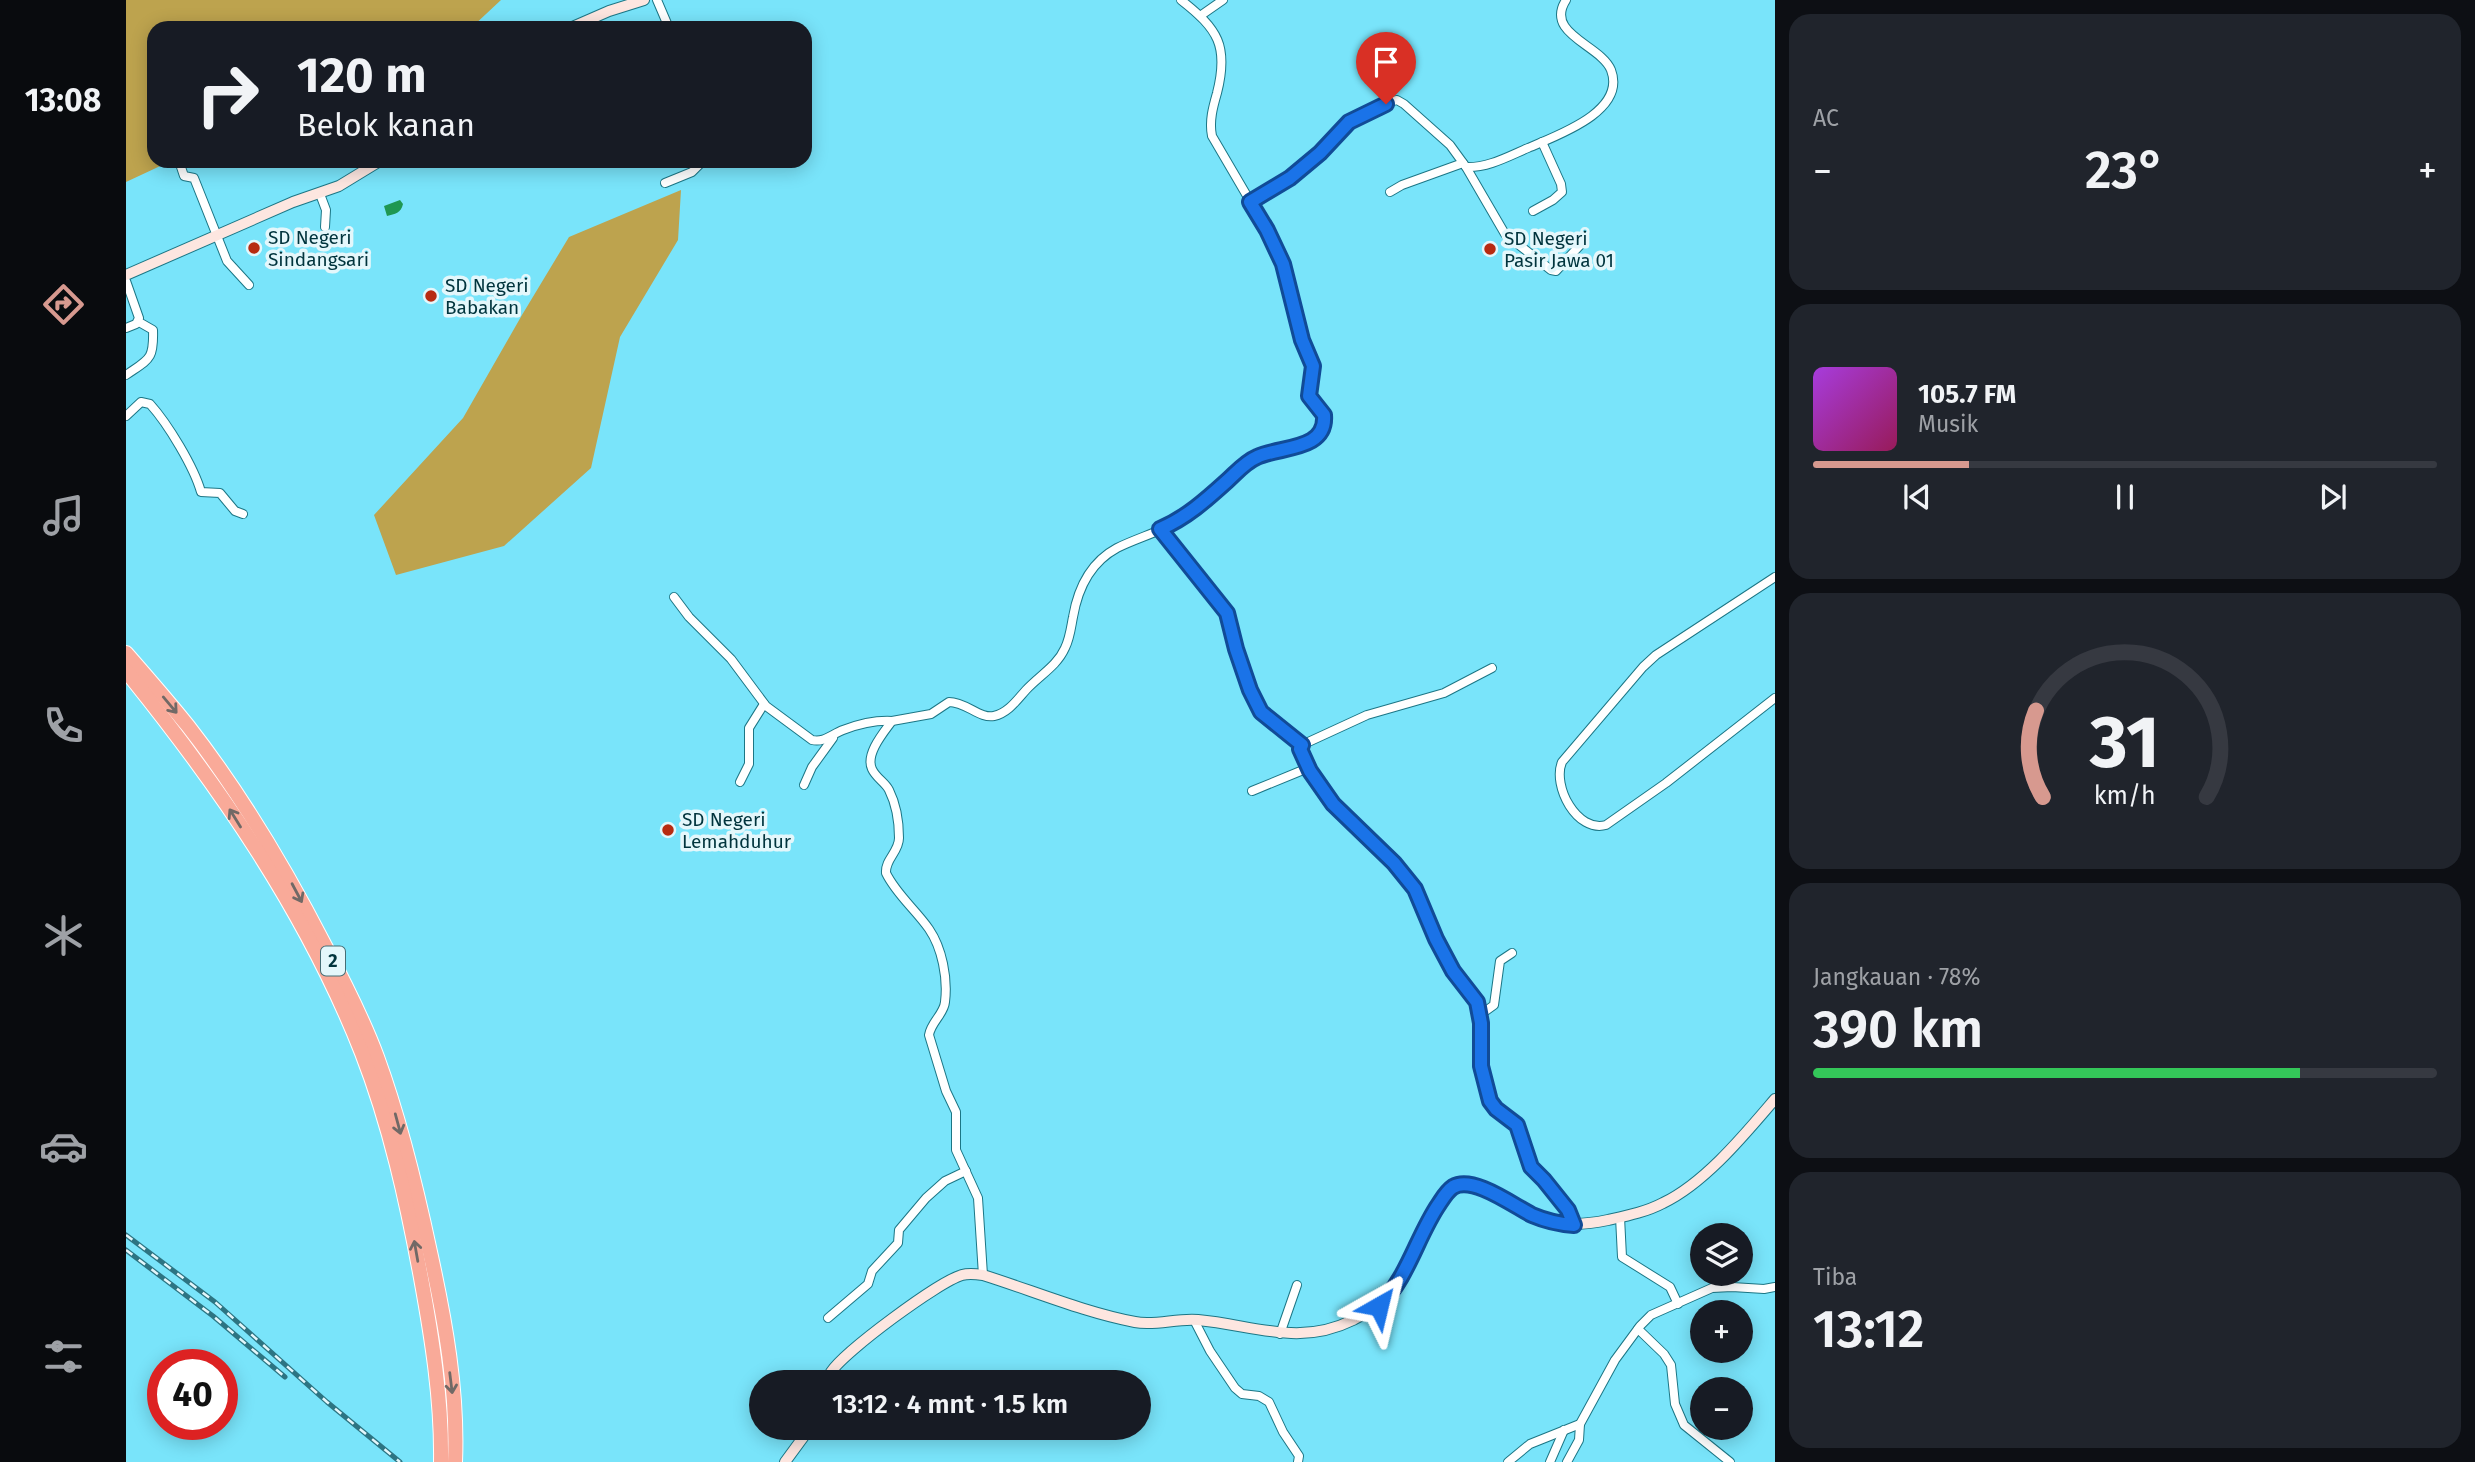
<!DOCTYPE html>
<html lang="id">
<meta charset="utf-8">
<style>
body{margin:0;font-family:"Fira Sans",sans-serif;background:#20242c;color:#f1f3f6;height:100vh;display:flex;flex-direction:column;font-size:26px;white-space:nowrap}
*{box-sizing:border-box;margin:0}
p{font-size:23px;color:#9ea1a6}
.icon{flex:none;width:38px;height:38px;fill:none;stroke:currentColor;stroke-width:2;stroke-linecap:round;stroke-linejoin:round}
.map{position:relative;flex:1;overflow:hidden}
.details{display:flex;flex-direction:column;gap:14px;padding:14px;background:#0d0f14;width:700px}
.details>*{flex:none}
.hud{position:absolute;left:21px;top:21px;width:665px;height:147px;border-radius:21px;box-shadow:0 4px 18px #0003;background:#171b24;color:#f1f3f6;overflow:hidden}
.buttons{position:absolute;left:1564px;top:1223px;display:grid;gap:14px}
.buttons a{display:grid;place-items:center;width:63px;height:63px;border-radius:50%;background:#171b24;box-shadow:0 4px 18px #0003;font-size:35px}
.speed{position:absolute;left:21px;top:1349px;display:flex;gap:14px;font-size:35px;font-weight:700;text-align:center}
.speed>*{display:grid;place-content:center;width:91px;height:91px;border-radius:50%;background:#171b24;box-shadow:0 4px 18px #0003;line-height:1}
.speed .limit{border:10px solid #d22;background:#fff;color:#111}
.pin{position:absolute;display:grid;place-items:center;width:60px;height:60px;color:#fff;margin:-72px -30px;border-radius:50% 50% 50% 0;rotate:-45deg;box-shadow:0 0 7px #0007}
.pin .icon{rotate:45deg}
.me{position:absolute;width:77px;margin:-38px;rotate:37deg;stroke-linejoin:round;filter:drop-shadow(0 0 5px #0008)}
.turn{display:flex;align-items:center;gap:24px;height:147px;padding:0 35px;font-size:32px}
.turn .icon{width:91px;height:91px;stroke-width:2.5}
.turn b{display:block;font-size:49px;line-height:60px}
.big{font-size:52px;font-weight:600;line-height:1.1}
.details .tile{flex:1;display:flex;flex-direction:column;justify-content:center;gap:10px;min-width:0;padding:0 24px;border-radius:21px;background:#20242c}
.details .dial{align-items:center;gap:0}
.dial svg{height:182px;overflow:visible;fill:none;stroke:#363941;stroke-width:7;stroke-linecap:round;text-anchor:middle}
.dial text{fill:#f1f3f6;stroke:none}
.song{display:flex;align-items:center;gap:21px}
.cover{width:84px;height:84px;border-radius:10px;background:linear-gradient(135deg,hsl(280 70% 55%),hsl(330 70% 35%))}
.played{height:7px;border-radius:4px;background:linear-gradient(90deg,#d7998f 25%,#363941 25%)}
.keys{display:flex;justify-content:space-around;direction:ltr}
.heat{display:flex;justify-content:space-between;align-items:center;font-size:38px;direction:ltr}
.charge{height:10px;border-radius:5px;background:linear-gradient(90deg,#34c759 78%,#363941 0)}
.trip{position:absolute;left:623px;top:1370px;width:402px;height:70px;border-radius:35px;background:#171b24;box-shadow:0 4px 18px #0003;font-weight:600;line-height:70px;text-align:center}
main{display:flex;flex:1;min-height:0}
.menu{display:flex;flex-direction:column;width:126px;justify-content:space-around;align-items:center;background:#090b0e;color:#9ea1a6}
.menu .icon{width:49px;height:49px}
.menu .current{color:#d7998f}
.menu b{font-size:32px;color:#f1f3f6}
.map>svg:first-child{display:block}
</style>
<main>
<nav class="menu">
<b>13:08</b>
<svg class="icon current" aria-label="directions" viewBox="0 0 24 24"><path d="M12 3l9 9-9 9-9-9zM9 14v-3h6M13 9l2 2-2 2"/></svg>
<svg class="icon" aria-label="music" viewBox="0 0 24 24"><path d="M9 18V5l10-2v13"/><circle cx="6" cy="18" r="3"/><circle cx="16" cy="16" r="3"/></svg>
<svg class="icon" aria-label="phone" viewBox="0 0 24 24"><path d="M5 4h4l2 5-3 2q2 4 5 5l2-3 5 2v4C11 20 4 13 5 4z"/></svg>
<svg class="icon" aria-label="climate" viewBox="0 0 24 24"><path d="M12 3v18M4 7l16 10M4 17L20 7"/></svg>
<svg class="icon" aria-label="car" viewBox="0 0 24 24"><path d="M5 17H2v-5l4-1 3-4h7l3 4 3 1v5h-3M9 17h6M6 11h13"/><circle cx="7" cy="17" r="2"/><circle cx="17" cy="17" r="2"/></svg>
<svg class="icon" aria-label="filters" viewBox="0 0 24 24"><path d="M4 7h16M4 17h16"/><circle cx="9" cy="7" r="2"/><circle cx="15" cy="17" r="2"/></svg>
</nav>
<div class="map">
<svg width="1649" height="1462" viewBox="0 0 1649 1462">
<rect width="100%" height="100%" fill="#79e4fa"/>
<g fill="#bda34e">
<path d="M 0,0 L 375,0 L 345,28 L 28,28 L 28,161 L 45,161 L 0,182 Z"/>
<path d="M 555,190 L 552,240 L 494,337 L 465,468 L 378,546 L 270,575 L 248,515 L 337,418 L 396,315 L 443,237 Z"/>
</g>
<path fill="#1f9752" d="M 274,200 L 277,204 C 275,213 269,214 261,216 L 258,206 Z"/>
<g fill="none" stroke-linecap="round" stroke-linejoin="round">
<defs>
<g id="street">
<path d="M 531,0 L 543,28"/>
<path d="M 1074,16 L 1097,0"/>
<path d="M 53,161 L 58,176 L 68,178 L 101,261 L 123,285"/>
<path d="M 1340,167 L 1379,234 L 1425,270 L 1430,271 L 1457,242"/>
<path d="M 539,183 L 566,172 L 577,161"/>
<path d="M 1264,192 L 1276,185 L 1337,163"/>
<path d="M 194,194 L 200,210 L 199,227"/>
<path d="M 1124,202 L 1164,178 L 1194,153 L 1223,122 L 1267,101 L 1271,100 L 1278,104 L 1324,145 L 1340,167 C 1362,168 1383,156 1402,148 C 1429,136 1501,112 1485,70 C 1475,45 1418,34 1440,0"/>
<path d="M 1407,211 L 1427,200 L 1436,192 L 1435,184 L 1416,142"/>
<path d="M 0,281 L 13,318 L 10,324 L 0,328"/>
<path d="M 0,375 C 23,359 28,360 27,330 L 13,322"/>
<path d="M 0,416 L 15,402 L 24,404 C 42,424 68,467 75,492 L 94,493 L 109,511 L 117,514"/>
<path d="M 1034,529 L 1101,613 L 1109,649 L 1124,690 L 1135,712 L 1176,745"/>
<path d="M 1649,577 L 1530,655 L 1517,667 L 1436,762 C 1426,786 1451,833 1480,825 L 1540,783 L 1649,698"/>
<path d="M 548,597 L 563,617 L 605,659 L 640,706 L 686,740 C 698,743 706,734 717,730 C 733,724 749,720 766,721"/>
<path d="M 1366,668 L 1318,693 L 1241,715 L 1178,744 L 1174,749 L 1184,771 L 1207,804 L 1263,858 L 1289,889 L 1323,963 L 1351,1002 L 1355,1023 L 1355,1066 L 1364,1101 L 1370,1109 L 1391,1125 L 1405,1167 L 1418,1180 L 1442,1210 L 1448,1225"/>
<path d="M 614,782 L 623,764 L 623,728 L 638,704"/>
<path d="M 678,785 L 686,767 L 707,738"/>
<path d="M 1126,791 L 1182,768"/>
<path d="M 1354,1015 L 1368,1005 L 1374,961 L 1386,953"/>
<path d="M 1494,1217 L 1496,1257 L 1544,1287 L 1552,1304"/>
<path d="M 857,1275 L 852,1198 L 830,1150 L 830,1112 L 820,1091 L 803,1035 C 805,1022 818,1014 819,1002 C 822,978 816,948 803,929 C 790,910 770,894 760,873 C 759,859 773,852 773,838 C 773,823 770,804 763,790 C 759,782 750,778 746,769 C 739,754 758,732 766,721 L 805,714 L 823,702 C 840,702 854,719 868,716 C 882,713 891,700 900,690 C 914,675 931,666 939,648 C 944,638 945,627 947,617 C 952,588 965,562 991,548 C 1013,537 1038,531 1059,517 C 1080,502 1111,465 1132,456 C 1151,448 1183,451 1195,432 C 1206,415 1190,408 1183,396 L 1187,366 L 1176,340 L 1157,264 L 1141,230 L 1086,136 C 1083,121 1087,107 1091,93 C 1103,46 1092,29 1055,0"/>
<path d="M 702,1318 L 742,1284 L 746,1271 L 772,1243 L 773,1230 L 800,1198 L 819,1181 L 840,1171"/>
<path d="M 1068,1320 L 1084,1351 L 1109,1388 L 1116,1394 L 1133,1396 L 1143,1402 L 1157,1432 L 1173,1456 L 1172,1462"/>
<path d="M 1512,1329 L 1538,1354 L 1545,1365 L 1549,1404 L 1558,1425 L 1604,1462"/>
<path d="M 1154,1334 L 1171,1285"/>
<path d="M 1382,1462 L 1404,1444 L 1454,1424 L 1489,1360 L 1514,1326 L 1525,1315 L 1586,1288 L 1606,1287 L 1638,1289 L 1649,1287"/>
<path d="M 1424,1462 L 1438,1430"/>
<path d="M 1441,1462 L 1453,1440 L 1454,1424"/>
</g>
<g id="secondary">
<path d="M 444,28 L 483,11 L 518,0"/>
<path d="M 0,275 L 167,202 L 213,186 L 254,161"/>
<path d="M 701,1382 C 702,1379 703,1375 705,1372 C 719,1351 812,1282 836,1275 C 843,1273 850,1274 857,1275 C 905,1290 960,1313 1009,1322 C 1029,1326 1051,1318 1072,1320 C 1128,1325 1173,1347 1227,1320 C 1240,1313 1253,1307 1262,1296 C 1280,1274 1307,1193 1332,1185 C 1352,1179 1386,1205 1404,1214 C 1430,1226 1454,1226 1482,1220 C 1500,1216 1520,1212 1537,1203 C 1579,1183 1619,1134 1649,1099"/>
<path d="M 659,1462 L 684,1428"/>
</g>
<g id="highway">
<path d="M 0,653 C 21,677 42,701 62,726 C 115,794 160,870 199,946 C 218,982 237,1019 251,1057 C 274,1120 290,1186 304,1252 C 319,1320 332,1391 329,1462"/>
<path d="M 0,671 C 94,787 181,913 236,1053 C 264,1125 281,1202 295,1278 C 306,1338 316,1401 315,1462"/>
</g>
</defs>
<use href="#street" stroke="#1c7685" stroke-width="10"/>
<use href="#secondary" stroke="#1c7685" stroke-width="12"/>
<use href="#highway" stroke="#fff" stroke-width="16"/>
<use href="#street" stroke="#fff" stroke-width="8"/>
<use href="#secondary" stroke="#fde6e0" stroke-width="10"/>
<use href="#highway" stroke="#f9aa99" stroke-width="14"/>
<defs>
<g id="rail">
<path d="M 0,1235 L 89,1302 L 201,1402 L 274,1462"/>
<path d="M 0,1250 L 87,1316 L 159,1377"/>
</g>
</defs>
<use href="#rail" stroke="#2d7482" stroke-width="5"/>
<use href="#rail" stroke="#e4f7fb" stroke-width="2.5" stroke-dasharray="8" stroke-linecap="butt"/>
</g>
<defs><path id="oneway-shaft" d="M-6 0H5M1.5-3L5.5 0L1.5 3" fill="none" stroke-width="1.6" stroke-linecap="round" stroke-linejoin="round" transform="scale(1.75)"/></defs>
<g stroke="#716966">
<use href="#oneway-shaft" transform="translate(44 705) rotate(50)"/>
<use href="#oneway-shaft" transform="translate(109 818) rotate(-122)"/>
<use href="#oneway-shaft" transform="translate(171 893) rotate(62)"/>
<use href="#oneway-shaft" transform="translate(272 1124) rotate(75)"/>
<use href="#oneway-shaft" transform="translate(290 1251) rotate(-100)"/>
<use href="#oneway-shaft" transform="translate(325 1383) rotate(83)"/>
</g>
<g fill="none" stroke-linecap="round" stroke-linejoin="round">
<defs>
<path id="route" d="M 1253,1306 C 1282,1278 1291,1236 1313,1204 C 1317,1198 1321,1191 1327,1187 C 1347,1175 1388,1206 1406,1215 C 1420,1221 1433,1224 1448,1225 L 1442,1210 L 1418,1180 L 1405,1167 L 1391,1125 L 1370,1109 L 1364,1101 L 1355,1066 L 1355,1023 L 1351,1002 L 1327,971 L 1310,939 L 1289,889 L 1268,863 L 1207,804 L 1184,771 L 1174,749 L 1176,745 L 1135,712 L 1124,690 L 1110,649 L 1101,613 L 1034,529 C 1060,518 1080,500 1101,481 C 1110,473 1119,462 1131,457 C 1154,446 1201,451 1198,415 L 1183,396 L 1187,366 L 1176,340 L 1157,264 L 1141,230 L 1124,202 L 1164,178 L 1194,153 L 1223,122 L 1260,104"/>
</defs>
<use href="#route" stroke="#114b97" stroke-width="18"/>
<use href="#route" stroke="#1a73e8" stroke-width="12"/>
</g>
<g fill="#b72b11" stroke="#e4f7fb" stroke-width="2.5">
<circle cx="128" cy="248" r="7"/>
<circle cx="1364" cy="249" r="7"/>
<circle cx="305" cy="296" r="7"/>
<circle cx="542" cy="830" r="7"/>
</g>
<g text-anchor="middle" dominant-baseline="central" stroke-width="7" stroke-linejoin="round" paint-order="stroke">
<rect fill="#e4f7fb" stroke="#456e76" stroke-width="2" x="195" y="946.5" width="24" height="29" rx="5"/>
<g font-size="18" font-weight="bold" fill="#01343d">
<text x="207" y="961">2</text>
</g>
<g font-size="19" fill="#01343d" stroke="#e4f7fb" text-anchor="start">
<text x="142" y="237">SD Negeri<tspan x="142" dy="22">Sindangsari</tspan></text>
<text x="1378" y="238">SD Negeri<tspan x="1378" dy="22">Pasir Jawa 01</tspan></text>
<text x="319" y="285">SD Negeri<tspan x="319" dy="22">Babakan</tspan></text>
<text x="556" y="819">SD Negeri<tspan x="556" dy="22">Lemahduhur</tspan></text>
</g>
</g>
</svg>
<div class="buttons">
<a><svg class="icon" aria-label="layers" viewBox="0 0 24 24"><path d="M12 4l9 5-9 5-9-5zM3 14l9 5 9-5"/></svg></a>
<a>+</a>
<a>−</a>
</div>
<div class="speed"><div class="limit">40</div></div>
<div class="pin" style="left:1260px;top:104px;background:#d93025"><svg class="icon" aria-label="arrive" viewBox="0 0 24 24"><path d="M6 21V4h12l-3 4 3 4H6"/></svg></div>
<svg class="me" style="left:1253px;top:1306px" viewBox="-20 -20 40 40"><path d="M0-17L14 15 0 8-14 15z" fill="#1a73e8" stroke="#fff" stroke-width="4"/></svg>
<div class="trip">13:12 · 4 mnt · 1.5 km</div>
<div class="hud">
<div class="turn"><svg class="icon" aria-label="right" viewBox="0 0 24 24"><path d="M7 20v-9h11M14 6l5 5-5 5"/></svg><div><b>120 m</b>Belok kanan</div></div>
</div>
</div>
<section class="details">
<div class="tile"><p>AC</p>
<div class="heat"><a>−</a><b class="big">23°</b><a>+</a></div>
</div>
<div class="tile">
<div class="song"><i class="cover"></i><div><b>105.7 FM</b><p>Musik</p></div></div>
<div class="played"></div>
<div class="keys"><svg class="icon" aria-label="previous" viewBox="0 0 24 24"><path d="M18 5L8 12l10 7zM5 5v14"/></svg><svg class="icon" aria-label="pause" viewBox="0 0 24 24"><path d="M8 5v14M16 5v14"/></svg><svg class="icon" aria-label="next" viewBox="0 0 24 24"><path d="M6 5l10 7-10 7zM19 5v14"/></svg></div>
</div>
<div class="tile dial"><svg viewBox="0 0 100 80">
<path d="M14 69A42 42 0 1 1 86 69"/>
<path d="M14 69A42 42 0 0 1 11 31" stroke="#d7998f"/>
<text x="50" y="56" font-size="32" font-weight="700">31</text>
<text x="50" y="72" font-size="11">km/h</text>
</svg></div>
<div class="tile"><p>Jangkauan · 78%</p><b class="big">390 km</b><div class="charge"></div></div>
<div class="tile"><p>Tiba</p><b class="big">13:12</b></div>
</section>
</main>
